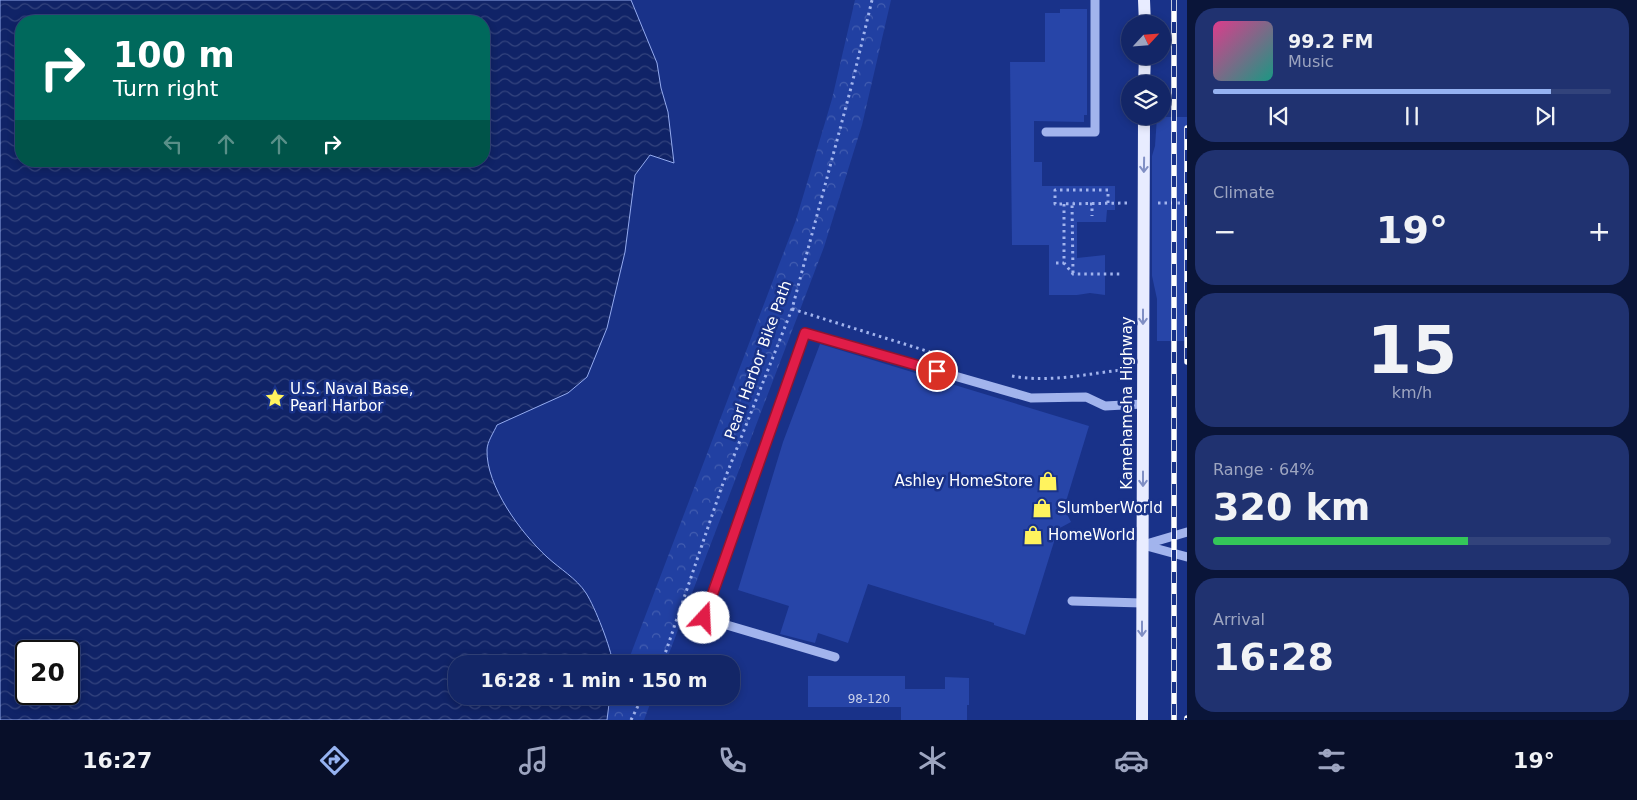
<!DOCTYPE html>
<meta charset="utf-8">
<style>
body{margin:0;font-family:"DejaVu Sans",sans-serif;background:#203270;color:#f1f3f6;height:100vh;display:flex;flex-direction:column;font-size:19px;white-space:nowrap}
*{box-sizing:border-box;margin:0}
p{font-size:16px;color:#9da5c0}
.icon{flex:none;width:28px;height:28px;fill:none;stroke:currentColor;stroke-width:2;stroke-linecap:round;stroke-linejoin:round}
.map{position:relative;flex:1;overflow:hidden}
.drawer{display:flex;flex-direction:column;gap:8px;padding:8px;background:#0a1539;width:450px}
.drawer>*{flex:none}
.hud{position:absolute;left:15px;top:15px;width:475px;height:152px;border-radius:20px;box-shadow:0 2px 8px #0003,0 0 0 1px #32437b;background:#00695c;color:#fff;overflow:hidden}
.needle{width:32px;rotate:64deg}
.controls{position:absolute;left:1121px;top:15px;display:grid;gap:10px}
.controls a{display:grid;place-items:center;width:50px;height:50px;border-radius:50%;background:#132667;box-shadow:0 2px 8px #0003,0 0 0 1px #32437b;font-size:25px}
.speed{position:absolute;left:15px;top:640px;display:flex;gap:10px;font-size:25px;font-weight:700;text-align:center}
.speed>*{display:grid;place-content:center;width:65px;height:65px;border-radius:50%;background:#132667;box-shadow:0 2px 8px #0003,0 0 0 1px #32437b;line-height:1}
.speed .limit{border:2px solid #111;border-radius:8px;background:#fff;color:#111}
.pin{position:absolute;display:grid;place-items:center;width:42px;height:42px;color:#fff;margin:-21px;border:2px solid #fff;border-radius:50%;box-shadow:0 1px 5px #0007}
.me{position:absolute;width:55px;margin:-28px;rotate:20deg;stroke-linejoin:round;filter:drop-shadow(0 0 4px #0008)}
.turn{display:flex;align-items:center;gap:18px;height:105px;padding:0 15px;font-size:22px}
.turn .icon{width:65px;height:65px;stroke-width:2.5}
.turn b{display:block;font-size:35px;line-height:42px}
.lanes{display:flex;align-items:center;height:48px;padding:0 15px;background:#0003;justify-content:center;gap:25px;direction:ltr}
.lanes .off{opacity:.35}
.big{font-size:38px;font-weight:600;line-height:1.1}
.drawer .card{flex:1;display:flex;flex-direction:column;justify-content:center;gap:8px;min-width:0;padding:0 18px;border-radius:20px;background:#203270}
.drawer .dial{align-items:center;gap:0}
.dial b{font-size:65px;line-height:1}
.song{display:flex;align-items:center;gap:15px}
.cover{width:60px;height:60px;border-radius:8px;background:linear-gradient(135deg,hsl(330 70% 55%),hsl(170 70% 35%))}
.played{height:5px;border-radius:2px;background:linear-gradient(90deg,#95b2f1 85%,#32437b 85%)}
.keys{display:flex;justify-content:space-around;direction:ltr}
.heat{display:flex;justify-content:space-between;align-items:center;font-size:28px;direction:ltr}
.charge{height:8px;border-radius:4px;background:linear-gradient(90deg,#34c759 64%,#32437b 0)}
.trip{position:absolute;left:448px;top:655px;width:292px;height:50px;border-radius:20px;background:#132667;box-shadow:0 2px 8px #0003,0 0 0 1px #32437b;font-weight:600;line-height:50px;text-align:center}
.dock{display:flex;height:80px;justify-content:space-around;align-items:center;background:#080f29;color:#9da5c0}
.dock .icon{width:35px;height:35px}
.dock .on{color:#95b2f1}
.dock b{font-size:22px;color:#f1f3f6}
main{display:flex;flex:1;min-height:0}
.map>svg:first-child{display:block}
</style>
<main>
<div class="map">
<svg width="1187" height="720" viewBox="0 0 1187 720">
<defs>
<pattern id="park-crowns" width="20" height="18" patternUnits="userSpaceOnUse" patternTransform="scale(1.25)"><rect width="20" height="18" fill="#2140a2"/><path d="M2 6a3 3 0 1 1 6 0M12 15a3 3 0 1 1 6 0" fill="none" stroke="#425db0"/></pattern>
<pattern id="water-waves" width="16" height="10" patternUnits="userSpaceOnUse" patternTransform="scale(1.25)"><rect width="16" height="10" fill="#102367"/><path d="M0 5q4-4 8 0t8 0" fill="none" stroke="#34447e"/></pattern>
</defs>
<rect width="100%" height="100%" fill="#193289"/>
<g fill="url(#park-crowns)">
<path d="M 855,0 L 891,0 L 862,125 L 824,247 L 665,664 L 627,664 L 796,220 L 832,99 Z"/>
<path d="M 614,696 L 653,696 L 644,720 L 605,720 Z"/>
</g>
<path fill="url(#water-waves)" stroke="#94abf0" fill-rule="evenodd" d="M 0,0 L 631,0 L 657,63 L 661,88 L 668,112 L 674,163 L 650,155 L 635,175 L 625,252 L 607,328 L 587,377 L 568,393 L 497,425 C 494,432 487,442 487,450 C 486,486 521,533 547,557 C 560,569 576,578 586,593 C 595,607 611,648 613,664 L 456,664 L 456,696 L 610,696 L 607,720 L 0,720 ZM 21,21 L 484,21 L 484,161 L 21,161 ZM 26,651 L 69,651 L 69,694 L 26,694 Z"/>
<g fill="#2745a8">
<path d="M 1060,9 L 1087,9 L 1087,115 L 1084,115 L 1084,122 L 1034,121 L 1034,162 L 1042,162 L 1042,186 L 1115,186 L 1115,210 L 1107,210 L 1106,222 L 1077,222 L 1077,258 L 1105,255 L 1105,295 L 1090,293 L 1077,295 L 1049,295 L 1049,245 L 1012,245 L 1010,62 L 1045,62 L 1045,13 L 1060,13 Z"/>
<path d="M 1157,117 L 1187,117 L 1187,341 L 1157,341 L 1157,299 L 1152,276 L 1152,156 L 1155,146 Z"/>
<path d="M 820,344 L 1089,426 L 1064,508 L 1071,522 L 1058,529 L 1025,635 L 994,625 L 994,623 L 868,584 L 848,643 L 818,633 L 815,643 L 780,634 L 789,606 L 738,590 L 783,442 Z"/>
<path d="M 808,676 L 905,676 L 905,689 L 945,689 L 945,677 L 969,678 L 969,705 L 967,705 L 967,720 L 901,720 L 901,707 L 808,707 Z"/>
</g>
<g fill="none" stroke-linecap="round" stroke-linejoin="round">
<g stroke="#a2b4ed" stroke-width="3" stroke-dasharray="2.5 4" stroke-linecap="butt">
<path d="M 1108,203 L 1108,190 L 1055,190 L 1055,204 L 1129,203"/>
<path d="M 1158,203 L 1187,203"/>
<path d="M 1064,204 L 1064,263 L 1073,274 L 1122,274"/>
<path d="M 1090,204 L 1092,204 L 1092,216"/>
<path d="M 1056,263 L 1064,263"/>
<path d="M 1073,273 L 1072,203 L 1074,203"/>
<path d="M 792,309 L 930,352"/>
<path d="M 1012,376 C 1048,383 1086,374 1121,370"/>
<path d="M 660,664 L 666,651 L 722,486 L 792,309 L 852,84 L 872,0"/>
<path d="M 631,720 L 643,696"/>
</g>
<g stroke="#a2b4ed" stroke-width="9">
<path d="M 1046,132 L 1095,132 L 1095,0"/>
<path d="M 1143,545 L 1187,532"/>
<path d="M 1143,545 L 1187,557"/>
<path d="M 1072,601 L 1142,603"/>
<path d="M 835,657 L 703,618 L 805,333 L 1031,398 L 1086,397 L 1105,406 L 1143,404"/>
</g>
<g stroke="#e8ecff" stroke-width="12">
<path d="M 1144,0 L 1145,24"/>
<path d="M 1144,84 L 1145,56"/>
<path d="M 1142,720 L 1144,116"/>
</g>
<defs>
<g id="rail">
<path d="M 1174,0 L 1174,720"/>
<path d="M 1187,128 L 1187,362"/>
<path d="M 1187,720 L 1187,718"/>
</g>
</defs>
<use href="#rail" stroke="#fff" stroke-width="5.5"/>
<use href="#rail" stroke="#193289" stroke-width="4" stroke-dasharray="11" stroke-linecap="butt"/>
</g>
<defs><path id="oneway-shaft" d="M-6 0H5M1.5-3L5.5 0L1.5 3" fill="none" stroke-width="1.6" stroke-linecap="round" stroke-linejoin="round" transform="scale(1.25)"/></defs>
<g stroke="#808fc4">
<use href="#oneway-shaft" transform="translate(1144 165) rotate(91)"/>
<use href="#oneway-shaft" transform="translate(1143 317) rotate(90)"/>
<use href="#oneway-shaft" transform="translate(1143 479) rotate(90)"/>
<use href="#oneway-shaft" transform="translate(1142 629) rotate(90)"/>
</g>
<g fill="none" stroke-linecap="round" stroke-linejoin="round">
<defs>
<path id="route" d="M 704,618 L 805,333 L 937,371"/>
</defs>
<use href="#route" stroke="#92132f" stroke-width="12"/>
<use href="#route" stroke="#e11d48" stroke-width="9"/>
</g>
<defs>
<symbol id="sight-bare" viewBox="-9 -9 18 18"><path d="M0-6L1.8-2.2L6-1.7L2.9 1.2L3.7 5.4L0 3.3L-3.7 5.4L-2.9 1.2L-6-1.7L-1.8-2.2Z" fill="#fff35e" stroke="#193289" stroke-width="2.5" paint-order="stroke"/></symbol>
<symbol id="shop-bare" viewBox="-9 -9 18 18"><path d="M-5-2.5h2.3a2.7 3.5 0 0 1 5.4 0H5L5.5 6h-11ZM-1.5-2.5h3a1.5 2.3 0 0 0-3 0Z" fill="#fff35e" stroke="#193289" stroke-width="2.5" paint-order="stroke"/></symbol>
</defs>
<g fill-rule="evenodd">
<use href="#sight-bare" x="261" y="384" width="28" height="28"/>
<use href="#shop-bare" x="1034" y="467" width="28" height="28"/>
<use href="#shop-bare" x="1028" y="494" width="28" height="28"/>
<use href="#shop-bare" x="1019" y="521" width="28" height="28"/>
</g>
<g text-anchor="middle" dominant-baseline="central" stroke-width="5" stroke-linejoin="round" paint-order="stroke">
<g font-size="12" fill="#c9d0e9">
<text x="869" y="699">98-120</text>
</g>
<g font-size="15" fill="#fff" stroke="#193289">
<text transform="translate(758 360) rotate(-70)">Pearl Harbor Bike Path</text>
<text transform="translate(1127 403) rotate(-90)">Kamehameha Highway</text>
</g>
<g font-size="15" fill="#fff" stroke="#193289" text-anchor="start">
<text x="290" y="389">U.S. Naval Base,<tspan x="290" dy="17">Pearl Harbor</tspan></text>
<text x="1033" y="481" text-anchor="end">Ashley HomeStore</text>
<text x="1057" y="508">SlumberWorld</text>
<text x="1048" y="535">HomeWorld</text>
</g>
</g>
</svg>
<div class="controls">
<a><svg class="needle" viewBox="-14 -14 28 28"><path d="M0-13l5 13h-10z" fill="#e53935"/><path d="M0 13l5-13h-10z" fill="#9da5c0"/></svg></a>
<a><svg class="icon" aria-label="layers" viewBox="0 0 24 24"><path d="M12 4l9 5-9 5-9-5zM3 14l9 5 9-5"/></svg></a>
</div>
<div class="speed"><div class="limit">20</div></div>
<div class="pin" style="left:937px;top:371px;background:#d93025"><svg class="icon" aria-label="arrive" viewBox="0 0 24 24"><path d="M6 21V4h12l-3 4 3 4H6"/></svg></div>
<svg class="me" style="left:704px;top:618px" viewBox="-20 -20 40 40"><circle r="19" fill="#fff"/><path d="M0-13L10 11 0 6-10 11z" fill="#e11d48"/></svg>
<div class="trip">16:28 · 1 min · 150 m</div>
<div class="hud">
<div class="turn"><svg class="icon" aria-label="right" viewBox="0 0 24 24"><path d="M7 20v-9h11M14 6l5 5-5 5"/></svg><div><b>100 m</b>Turn right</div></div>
<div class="lanes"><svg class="icon off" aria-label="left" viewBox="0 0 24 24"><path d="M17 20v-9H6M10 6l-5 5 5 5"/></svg><svg class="icon off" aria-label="ahead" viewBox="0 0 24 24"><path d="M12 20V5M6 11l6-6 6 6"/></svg><svg class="icon off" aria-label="ahead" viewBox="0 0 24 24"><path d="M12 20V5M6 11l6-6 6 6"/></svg><svg class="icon" aria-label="right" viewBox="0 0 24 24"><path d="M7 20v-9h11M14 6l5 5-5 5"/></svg></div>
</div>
</div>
<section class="drawer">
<div class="card">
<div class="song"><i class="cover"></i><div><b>99.2 FM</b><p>Music</p></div></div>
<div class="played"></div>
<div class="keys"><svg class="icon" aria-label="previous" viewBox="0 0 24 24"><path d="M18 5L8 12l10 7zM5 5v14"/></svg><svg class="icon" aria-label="pause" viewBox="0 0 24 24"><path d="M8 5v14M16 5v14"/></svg><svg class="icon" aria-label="next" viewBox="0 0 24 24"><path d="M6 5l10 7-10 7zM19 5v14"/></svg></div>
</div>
<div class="card"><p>Climate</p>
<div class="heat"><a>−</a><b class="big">19°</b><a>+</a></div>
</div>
<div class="card dial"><b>15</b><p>km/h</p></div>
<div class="card"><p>Range · 64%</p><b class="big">320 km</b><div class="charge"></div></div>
<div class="card"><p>Arrival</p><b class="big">16:28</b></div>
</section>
</main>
<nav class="dock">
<b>16:27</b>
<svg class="icon on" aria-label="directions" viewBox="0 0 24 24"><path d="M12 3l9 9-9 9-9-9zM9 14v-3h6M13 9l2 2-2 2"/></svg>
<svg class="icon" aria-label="music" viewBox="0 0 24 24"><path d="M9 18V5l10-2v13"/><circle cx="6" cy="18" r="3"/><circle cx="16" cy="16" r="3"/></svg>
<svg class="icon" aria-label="phone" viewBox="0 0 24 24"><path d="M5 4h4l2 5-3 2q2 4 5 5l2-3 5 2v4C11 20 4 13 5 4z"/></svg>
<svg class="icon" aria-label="climate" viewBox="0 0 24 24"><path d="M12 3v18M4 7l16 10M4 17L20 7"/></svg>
<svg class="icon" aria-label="car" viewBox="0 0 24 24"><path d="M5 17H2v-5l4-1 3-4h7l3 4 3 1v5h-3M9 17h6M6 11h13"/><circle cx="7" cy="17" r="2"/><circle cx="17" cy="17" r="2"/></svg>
<svg class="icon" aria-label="filters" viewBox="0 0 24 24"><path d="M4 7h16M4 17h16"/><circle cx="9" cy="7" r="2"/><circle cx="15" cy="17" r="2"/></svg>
<b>19°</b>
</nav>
